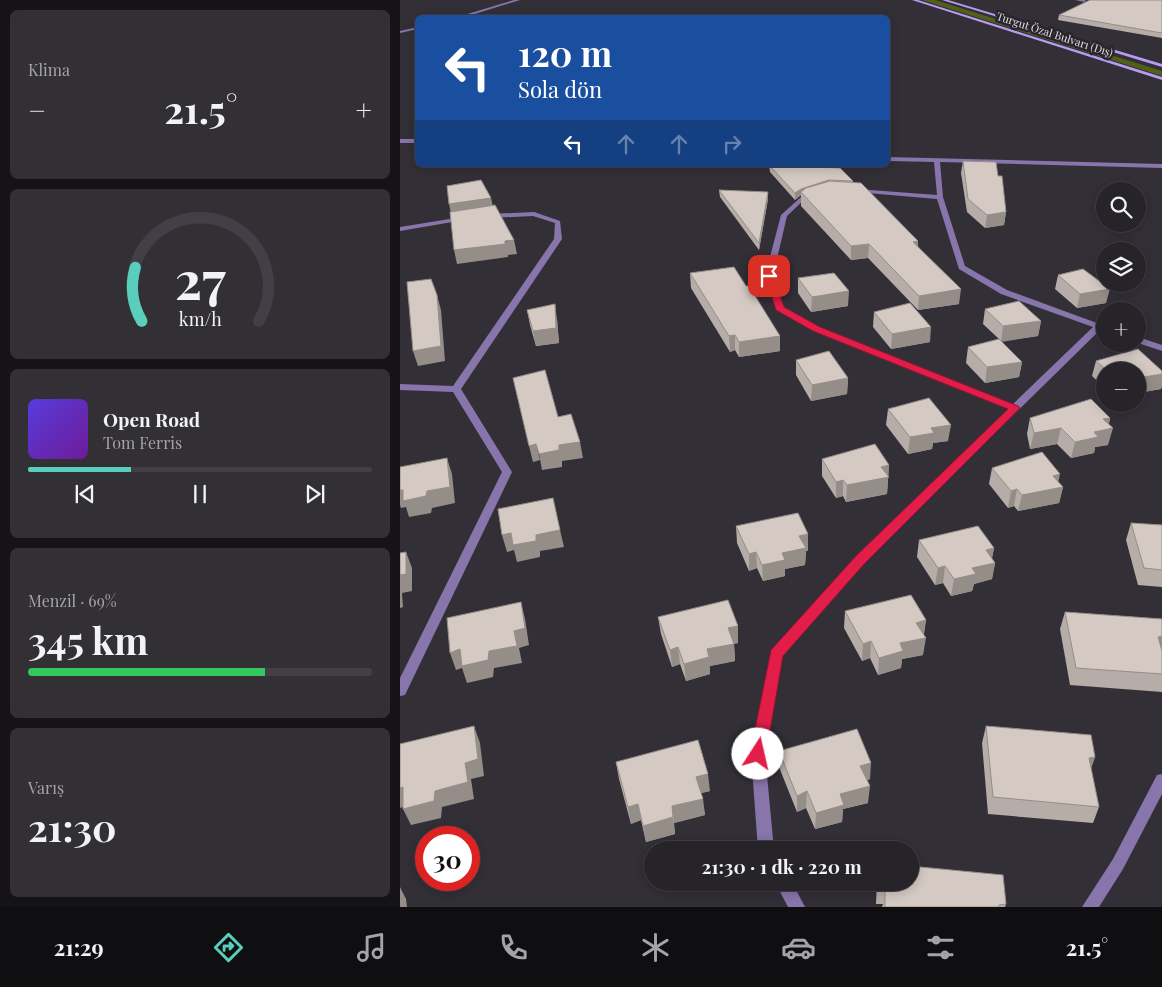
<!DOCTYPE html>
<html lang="tr">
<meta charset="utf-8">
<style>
body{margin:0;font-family:"Playfair Display",serif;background:#322f35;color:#f1f3f6;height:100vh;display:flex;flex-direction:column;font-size:19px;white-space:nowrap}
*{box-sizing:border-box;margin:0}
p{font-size:16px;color:#a4a4a8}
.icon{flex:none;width:28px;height:28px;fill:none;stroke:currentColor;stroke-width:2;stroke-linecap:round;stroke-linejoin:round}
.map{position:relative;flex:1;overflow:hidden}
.drawer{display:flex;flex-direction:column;gap:10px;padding:10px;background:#151317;width:400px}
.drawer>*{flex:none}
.banner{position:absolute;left:15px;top:15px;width:475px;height:152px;border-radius:8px;box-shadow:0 2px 12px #0003,0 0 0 1px #424046;background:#1a4fa0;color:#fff;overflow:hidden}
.fabs{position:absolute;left:696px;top:182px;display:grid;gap:10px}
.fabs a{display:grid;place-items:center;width:50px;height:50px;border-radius:50%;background:#262329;box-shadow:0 2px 12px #0003,0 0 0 1px #424046;font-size:25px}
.speed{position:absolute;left:15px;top:826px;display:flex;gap:10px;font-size:25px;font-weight:700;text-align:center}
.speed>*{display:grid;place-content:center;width:65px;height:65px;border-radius:50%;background:#262329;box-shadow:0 2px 12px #0003,0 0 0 1px #424046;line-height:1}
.speed .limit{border:8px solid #d22;background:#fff;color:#111}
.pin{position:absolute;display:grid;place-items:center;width:42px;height:42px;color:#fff;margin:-21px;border-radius:10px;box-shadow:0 2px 8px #0006}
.me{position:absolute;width:55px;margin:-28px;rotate:10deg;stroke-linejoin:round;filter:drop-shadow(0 0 4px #0008)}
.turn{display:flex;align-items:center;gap:18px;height:105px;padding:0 20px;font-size:22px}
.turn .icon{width:65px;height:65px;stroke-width:2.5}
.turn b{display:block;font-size:35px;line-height:42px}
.lanes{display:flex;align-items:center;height:48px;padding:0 20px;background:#0003;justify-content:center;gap:25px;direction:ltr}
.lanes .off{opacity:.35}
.big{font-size:38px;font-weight:700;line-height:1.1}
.drawer .widget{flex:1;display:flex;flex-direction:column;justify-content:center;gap:8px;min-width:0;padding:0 18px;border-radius:8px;background:#322f35}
.drawer .dial{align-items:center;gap:0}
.dial svg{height:130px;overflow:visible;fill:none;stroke:#424046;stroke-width:7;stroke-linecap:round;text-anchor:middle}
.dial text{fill:#f1f3f6;stroke:none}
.song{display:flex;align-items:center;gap:15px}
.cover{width:60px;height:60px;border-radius:8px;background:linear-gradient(135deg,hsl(250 70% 55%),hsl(280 70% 35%))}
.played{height:5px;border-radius:2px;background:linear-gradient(90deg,#5acebc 30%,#424046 30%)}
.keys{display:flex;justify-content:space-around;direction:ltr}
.heat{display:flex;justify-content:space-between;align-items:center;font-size:28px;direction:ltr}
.charge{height:8px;border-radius:4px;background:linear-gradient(90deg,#34c759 69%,#424046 0)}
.trip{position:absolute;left:244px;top:841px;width:275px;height:50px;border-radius:25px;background:#262329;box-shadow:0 2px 12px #0003,0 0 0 1px #424046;font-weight:700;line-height:50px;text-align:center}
.dock{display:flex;height:80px;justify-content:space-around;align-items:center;background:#0f0e10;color:#a4a4a8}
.dock .icon{width:35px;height:35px}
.dock .current{color:#5acebc}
.dock b{font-size:22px;color:#f1f3f6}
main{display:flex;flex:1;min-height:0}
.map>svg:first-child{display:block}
</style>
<main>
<section class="drawer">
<div class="widget"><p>Klima</p>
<div class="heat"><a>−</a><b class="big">21.5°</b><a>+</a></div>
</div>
<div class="widget dial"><svg viewBox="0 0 100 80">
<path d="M14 69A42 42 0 1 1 86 69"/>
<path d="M14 69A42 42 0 0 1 10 36" stroke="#5acebc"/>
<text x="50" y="56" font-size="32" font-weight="700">27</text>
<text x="50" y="72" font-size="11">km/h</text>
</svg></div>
<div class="widget">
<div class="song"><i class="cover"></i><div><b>Open Road</b><p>Tom Ferris</p></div></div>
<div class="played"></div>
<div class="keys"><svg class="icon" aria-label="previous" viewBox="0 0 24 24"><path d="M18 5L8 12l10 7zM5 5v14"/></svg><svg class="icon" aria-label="pause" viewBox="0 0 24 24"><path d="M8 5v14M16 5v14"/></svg><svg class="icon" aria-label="next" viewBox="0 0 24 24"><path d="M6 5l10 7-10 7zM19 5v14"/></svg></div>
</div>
<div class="widget"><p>Menzil · 69%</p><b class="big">345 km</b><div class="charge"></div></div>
<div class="widget"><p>Varış</p><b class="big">21:30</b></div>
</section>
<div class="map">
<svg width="762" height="907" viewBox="0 0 762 907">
<rect width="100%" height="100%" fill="#322f37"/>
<path fill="#516019" d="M 522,0 L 535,0 L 762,71 L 762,76 Z"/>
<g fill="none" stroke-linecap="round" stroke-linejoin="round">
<g fill="#8775ab" fill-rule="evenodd">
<path d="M 675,0 L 685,0 L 686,1 L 684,2 Z"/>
<rect x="0" y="139" width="18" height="4"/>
<path d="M 488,157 L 762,164 L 762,168 L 540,162 L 543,197 L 565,266 L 607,290 L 705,326 L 705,332 L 700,330 L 464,562 L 382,656 L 365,754 L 374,850 L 358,850 L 351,754 L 372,650 L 456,556 L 609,409 L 413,331 L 377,310 L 365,276 L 381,215 L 401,197 L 413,193 L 416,195 L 405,199 L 387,216 L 373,276 L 384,307 L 419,327 L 613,404 L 693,327 L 601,294 L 559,269 L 537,199 L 455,192 L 455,190 L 457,189 L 537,195 L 534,162 L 488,161 Z"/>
<path d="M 134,212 L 160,221 L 162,239 L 61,389 L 112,472 L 5,695 L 0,696 L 0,678 L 102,472 L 53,392 L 0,390 L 0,384 L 53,386 L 154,239 L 155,223 L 133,216 L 89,218 L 86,216 L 89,214 Z"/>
<path d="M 62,217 L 64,218 L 64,220 L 0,231 L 0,227 Z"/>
<path d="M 738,337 L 762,345 L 762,351 L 738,343 Z"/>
<path d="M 762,774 L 762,794 L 723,869 L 699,907 L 682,907 L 713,859 L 757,775 Z"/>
<path d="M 375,882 L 392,882 L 405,907 L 388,907 Z"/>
</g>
<g fill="#8775ab" fill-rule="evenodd">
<path d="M 114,0 L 120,0 L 62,18 L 54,18 Z"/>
<path d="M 18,27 L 18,29 L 0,33 L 0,31 Z"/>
</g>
<g fill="#b89bf1" fill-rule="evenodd">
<path d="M 512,0 L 518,0 L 762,77 L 762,80 Z"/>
<path d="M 542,0 L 548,0 L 762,64 L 762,67 Z"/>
</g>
</g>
<g fill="#b6ada8">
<path d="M 762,0 L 762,38 L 658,20 L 659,15 Z"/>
<path d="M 563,161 L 606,212 L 604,225 L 585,228 L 567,212 L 561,173 Z"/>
<path d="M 369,165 L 453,181 L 453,182 L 518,241 L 518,246 L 559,304 L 518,310 L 468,258 L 451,260 L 401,206 L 401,195 L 395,200 L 370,172 Z"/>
<path d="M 319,190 L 368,199 L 359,250 L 320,197 Z"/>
<path d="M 290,273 L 346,286 L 380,336 L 380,351 L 339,357 L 335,350 L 330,352 L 291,288 Z"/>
<path d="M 658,275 L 706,303 L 677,308 L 655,289 Z"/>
<path d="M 398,278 L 448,306 L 411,312 L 398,293 Z"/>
<path d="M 585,309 L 641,321 L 638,336 L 601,341 L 622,362 L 619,377 L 585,383 L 566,363 L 568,347 L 599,339 L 583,324 Z"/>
<path d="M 127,310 L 157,319 L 159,343 L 136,346 L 130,325 Z"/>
<path d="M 474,312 L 530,342 L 491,349 L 473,327 Z"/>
<path d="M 396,360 L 448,378 L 447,394 L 411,401 L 396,375 Z"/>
<path d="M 696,361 L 762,371 L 762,385 L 761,389 L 738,393 L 738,371 L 705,371 L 705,388 L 692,376 Z"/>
<path d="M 488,409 L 548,441 L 533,443 L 532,449 L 508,454 L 486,425 Z"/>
<path d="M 630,418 L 710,418 L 709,424 L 708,445 L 695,447 L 694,453 L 671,458 L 657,444 L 630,449 L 627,434 Z"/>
<path d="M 422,459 L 489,465 L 487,494 L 446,502 L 443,496 L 436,498 L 422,476 Z"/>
<path d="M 592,468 L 658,482 L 663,487 L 659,503 L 618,511 L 614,506 L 608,508 L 589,484 Z"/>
<path d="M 731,523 L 762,525 L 762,587 L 738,585 L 726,540 Z"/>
<path d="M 336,526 L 408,534 L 408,551 L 406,551 L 405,565 L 385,569 L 385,576 L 363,581 L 357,568 L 349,571 L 337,543 Z"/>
<path d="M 519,540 L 594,548 L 592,558 L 595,563 L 592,579 L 574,584 L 572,591 L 551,596 L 543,583 L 535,585 L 517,557 Z"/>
<path d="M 445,611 L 526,620 L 524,634 L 523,655 L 502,659 L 501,668 L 478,675 L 470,658 L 462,661 L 444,628 Z"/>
<path d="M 665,612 L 762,619 L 762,692 L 670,685 L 660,629 Z"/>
<path d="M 258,617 L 338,643 L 334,644 L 335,661 L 310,666 L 310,674 L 286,681 L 280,664 L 272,667 L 261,634 Z"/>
<path d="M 586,726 L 695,757 L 691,768 L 699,807 L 693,823 L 588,814 L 582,743 Z"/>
<path d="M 379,751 L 470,779 L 467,780 L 468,803 L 443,809 L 442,822 L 415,829 L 406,808 L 397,812 L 379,767 Z"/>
<path d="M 216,762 L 310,791 L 301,793 L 305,815 L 274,823 L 275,834 L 246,842 L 241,820 L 231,824 L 219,779 Z"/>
<path d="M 477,882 L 510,882 L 606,904 L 605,907 L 482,907 L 483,904 L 476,904 Z"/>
</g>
<g fill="#948d88">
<path d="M 429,180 L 428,186 L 401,192 L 401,195 L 395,200 L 395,193 L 401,189 Z"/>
<path d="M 368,192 L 368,199 L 359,250 L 359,243 Z"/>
<path d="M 91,198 L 94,211 L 52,218 L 49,204 Z"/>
<path d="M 606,212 L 604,225 L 585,228 L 587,215 Z"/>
<path d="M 114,240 L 117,254 L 108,255 L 108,257 L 57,264 L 54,250 Z"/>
<path d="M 518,241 L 517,254 L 513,242 Z"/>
<path d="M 469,244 L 468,258 L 451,260 L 451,246 Z"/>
<path d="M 561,289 L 559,304 L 518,310 L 519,296 Z"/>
<path d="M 710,289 L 706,303 L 677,308 L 680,294 Z"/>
<path d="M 449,291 L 448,306 L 411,312 L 412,297 Z"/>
<path d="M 37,295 L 41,310 L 45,361 L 18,366 L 13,351 Z"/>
<path d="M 155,304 L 157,319 L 159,343 L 136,346 L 133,331 Z"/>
<path d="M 641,321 L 638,336 L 601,342 L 603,326 Z"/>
<path d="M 531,327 L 530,342 L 491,349 L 492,334 Z"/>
<path d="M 335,335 L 335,350 L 330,352 L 329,336 Z"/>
<path d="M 380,336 L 380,351 L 339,357 L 339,342 Z"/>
<path d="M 622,362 L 619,377 L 585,383 L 587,367 Z"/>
<path d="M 762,374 L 762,385 L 761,389 L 738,393 L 738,378 Z"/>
<path d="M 448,378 L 447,394 L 411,401 L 412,385 Z"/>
<path d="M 710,418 L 707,430 L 713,428 L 708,445 L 695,447 L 694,453 L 671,458 L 675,442 L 694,432 L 703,419 Z"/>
<path d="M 551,425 L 548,441 L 533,443 L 532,449 L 508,454 L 510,437 L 531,428 Z"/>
<path d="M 661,428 L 657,444 L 630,449 L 634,433 Z"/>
<path d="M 180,442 L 183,458 L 162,461 L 162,467 L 142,470 L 139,454 L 159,445 Z"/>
<path d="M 136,444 L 140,460 L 133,462 L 129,446 Z"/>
<path d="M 47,458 L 52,474 L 55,503 L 32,508 L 31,513 L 9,517 L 6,507 L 1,508 L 0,505 L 0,490 L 3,490 L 27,491 Z"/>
<path d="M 489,465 L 487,494 L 446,502 L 447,485 L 481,467 Z"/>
<path d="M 660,474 L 657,488 L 663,487 L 659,503 L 618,511 L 622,495 L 653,476 Z"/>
<path d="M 443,480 L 443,496 L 436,498 L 436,482 Z"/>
<path d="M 617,489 L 614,506 L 608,508 L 611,491 Z"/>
<path d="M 160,530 L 164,547 L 140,551 L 140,557 L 117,562 L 114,550 L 107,552 L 102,535 L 111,533 L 136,535 Z"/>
<path d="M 408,534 L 408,551 L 406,551 L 405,565 L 385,569 L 385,576 L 363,581 L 362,565 L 382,553 L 399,536 Z"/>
<path d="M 594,548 L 591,563 L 595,563 L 592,579 L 574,584 L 572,591 L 551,596 L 554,579 L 572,568 L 586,550 Z"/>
<path d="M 6,552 L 12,568 L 12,591 L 2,593 L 3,607 L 0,608 L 0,575 Z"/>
<path d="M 356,552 L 357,568 L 349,571 L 349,554 Z"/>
<path d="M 545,566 L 543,583 L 535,585 L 538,568 Z"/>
<path d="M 121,602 L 125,619 L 129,645 L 119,648 L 122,663 L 94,668 L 93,677 L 67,683 L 62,668 L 56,670 L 50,653 L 60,649 L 89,651 L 114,631 Z"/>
<path d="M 526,620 L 523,637 L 516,623 Z"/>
<path d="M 338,626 L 338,643 L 334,644 L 335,661 L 310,666 L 310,674 L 286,681 L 284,664 L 328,628 Z"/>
<path d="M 762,636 L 762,652 L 758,637 Z"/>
<path d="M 526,638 L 523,655 L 502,659 L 501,668 L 478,675 L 479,658 L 500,643 Z"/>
<path d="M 471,641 L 470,658 L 462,661 L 463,644 Z"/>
<path d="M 278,647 L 280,664 L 272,667 L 270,650 Z"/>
<path d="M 74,726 L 80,743 L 84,776 L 71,779 L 74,799 L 42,807 L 41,818 L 11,825 L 3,809 L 35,791 Z"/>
<path d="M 695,757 L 689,774 L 689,758 Z"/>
<path d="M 471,763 L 470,779 L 459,783 L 460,766 Z"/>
<path d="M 308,774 L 310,791 L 298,794 L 296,777 Z"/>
<path d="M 470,786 L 468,803 L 443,809 L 442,822 L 415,829 L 416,813 L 440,794 Z"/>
<path d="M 3,787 L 10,804 L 0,808 L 0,788 Z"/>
<path d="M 407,791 L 406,808 L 397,812 L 397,796 Z"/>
<path d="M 303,799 L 305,815 L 274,823 L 272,806 Z"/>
<path d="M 238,804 L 241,820 L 231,824 L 228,807 Z"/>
<path d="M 273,817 L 275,834 L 246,842 L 243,826 Z"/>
<path d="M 0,887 L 6,899 L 7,907 L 0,907 Z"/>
</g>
<g fill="#d4c9c3" stroke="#948d88">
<path d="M 690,0 L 762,0 L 762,33 L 659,15 Z"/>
<path d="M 563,161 L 596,162 L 598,176 L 602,176 L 606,212 L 587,215 L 568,199 Z"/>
<path d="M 369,165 L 440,168 L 453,181 L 429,180 L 401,189 L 395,193 Z"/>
<path d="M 81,180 L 91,198 L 49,204 L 47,186 Z"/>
<path d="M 430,181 L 461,183 L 518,241 L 513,242 L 561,289 L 519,296 L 469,244 L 451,246 L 401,192 L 406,188 Z"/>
<path d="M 319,190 L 368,192 L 359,243 Z"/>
<path d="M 95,205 L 114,240 L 105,241 L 105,244 L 54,250 L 50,212 Z"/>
<path d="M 334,267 L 346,286 L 349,286 L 380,336 L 339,342 L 335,335 L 329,336 L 290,273 Z"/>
<path d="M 683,269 L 710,289 L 680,294 L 658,275 Z"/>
<path d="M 434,273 L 449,291 L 412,297 L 398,278 Z"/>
<path d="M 31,279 L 37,295 L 41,346 L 13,351 L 7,282 Z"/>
<path d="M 619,301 L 641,321 L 603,326 L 585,309 Z"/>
<path d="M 510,303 L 531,327 L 492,334 L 474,312 Z"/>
<path d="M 155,304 L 156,328 L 133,331 L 127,310 Z"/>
<path d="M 599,339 L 622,362 L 587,367 L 568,347 Z"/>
<path d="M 738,349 L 762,371 L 762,374 L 738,378 L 738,371 L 708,371 L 696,361 Z"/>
<path d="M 429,351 L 448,378 L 412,385 L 396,360 Z"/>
<path d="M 145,370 L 158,417 L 171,414 L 180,442 L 159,445 L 159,450 L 139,454 L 136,444 L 129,446 L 113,378 Z"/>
<path d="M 529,398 L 551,425 L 531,428 L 534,433 L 510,437 L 488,409 Z"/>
<path d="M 691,399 L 710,418 L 703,419 L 713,428 L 694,432 L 698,437 L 675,442 L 661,428 L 634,433 L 630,418 Z"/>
<path d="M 475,444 L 489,465 L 481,467 L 489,477 L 447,485 L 443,480 L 436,482 L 422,459 Z"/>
<path d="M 642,452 L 660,474 L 653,476 L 663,487 L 622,495 L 617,489 L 611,491 L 592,468 Z"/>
<path d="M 47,458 L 50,487 L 27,491 L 26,496 L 3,501 L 3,490 L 0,490 L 0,467 Z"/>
<path d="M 153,498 L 160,530 L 136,535 L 136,541 L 113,545 L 111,533 L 102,535 L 98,509 Z"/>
<path d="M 398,513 L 408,534 L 399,536 L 406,548 L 382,553 L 385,560 L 362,565 L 356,552 L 349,554 L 336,526 Z"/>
<path d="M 731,523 L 762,525 L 762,570 L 744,568 Z"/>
<path d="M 578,526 L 594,548 L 586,550 L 595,563 L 572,568 L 576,574 L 554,579 L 545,566 L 538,568 L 519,540 Z"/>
<path d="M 6,552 L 6,574 L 0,575 L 0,553 Z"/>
<path d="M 511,595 L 526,620 L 516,623 L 526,638 L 500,643 L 503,651 L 479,658 L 471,641 L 463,644 L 445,611 Z"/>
<path d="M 328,600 L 338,626 L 328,628 L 334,644 L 307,649 L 309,657 L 284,664 L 278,647 L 270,650 L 258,617 Z"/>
<path d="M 121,602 L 125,628 L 114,631 L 117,646 L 89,651 L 88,660 L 62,666 L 60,649 L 50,653 L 47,618 Z"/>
<path d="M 665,612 L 762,619 L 762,636 L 758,637 L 762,651 L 762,674 L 676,668 Z"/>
<path d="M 74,726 L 78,759 L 65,763 L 68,782 L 35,791 L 34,801 L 3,809 L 3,787 L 0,788 L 0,744 Z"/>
<path d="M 586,726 L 691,735 L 695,757 L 689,758 L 699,807 L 593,797 Z"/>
<path d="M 457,729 L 471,763 L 460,766 L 470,786 L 440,794 L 444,805 L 416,813 L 407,791 L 397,796 L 379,751 Z"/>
<path d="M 298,740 L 308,774 L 296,777 L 303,799 L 272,806 L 273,817 L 243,826 L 238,804 L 228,807 L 216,762 Z"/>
<path d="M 510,866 L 603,875 L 606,904 L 599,905 L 599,907 L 485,907 L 485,888 L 479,888 L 479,882 L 510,882 Z"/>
</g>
<path fill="#e11d48" stroke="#92132f" d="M 369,273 L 373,276 L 384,307 L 420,327 L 618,406 L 620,408 L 465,563 L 383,656 L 366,754 L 364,759 L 358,761 L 352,759 L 350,754 L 371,650 L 456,556 L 608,409 L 413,331 L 376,310 L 365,276 Z"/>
<g text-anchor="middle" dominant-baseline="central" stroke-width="5" stroke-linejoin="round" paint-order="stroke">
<g font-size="11" fill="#e0dee3" stroke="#28252d">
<text transform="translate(655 34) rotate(18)">Turgut Özal Bulvarı (Dış)</text>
</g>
</g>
</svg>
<div class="fabs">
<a><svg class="icon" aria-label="search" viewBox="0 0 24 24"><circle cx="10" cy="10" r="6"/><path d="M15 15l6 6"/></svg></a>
<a><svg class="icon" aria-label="layers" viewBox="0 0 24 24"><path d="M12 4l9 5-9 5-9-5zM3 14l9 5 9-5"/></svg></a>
<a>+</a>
<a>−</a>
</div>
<div class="speed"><div class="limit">30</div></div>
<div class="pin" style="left:369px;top:276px;background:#d93025"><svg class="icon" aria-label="arrive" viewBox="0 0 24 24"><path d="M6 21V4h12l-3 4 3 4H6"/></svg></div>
<svg class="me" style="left:358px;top:754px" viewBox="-20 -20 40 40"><circle r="19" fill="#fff"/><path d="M0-13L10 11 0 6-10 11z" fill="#e11d48"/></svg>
<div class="trip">21:30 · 1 dk · 220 m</div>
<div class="banner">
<div class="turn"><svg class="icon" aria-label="left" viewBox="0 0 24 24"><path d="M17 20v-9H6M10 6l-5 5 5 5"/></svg><div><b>120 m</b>Sola dön</div></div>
<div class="lanes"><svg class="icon" aria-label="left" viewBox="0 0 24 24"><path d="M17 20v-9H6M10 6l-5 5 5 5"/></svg><svg class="icon off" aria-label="ahead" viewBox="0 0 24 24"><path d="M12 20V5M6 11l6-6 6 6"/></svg><svg class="icon off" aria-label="ahead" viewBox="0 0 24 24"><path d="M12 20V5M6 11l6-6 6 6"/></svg><svg class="icon off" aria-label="right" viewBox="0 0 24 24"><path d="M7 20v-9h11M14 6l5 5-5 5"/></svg></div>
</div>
</div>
</main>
<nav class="dock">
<b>21:29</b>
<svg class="icon current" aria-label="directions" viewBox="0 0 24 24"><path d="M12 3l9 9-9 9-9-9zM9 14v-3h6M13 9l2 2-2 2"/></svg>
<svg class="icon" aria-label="music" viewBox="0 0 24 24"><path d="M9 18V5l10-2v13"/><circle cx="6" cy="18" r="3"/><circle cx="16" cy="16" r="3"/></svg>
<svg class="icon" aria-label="phone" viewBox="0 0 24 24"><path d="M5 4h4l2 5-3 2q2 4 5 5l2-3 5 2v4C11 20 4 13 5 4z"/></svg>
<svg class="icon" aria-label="climate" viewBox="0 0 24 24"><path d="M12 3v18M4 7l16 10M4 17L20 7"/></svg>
<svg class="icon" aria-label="car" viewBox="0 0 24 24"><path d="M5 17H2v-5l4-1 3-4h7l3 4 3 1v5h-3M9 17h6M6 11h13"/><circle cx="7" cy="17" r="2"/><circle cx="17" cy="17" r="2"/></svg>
<svg class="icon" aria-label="filters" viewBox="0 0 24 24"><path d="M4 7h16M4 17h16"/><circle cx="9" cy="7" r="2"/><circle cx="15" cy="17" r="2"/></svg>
<b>21.5°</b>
</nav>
